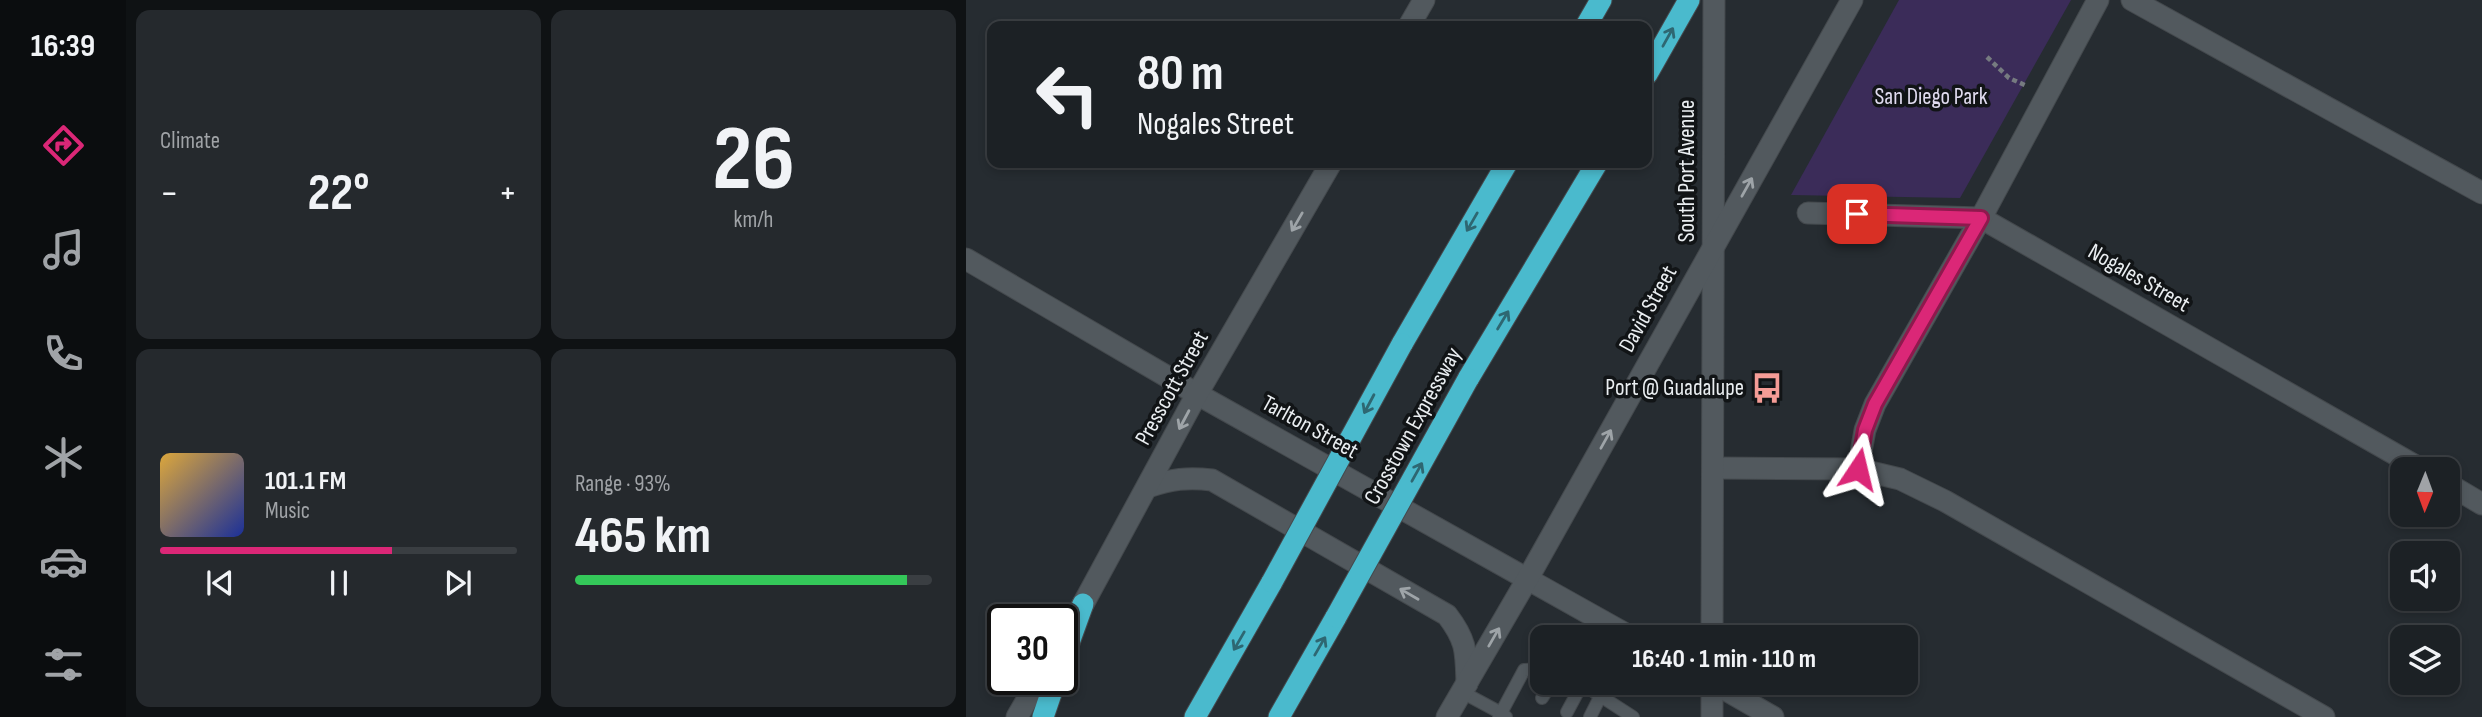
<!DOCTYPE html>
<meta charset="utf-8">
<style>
body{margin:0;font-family:"Sofia Sans Condensed",sans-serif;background:#25292d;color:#f1f3f6;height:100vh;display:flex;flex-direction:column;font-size:26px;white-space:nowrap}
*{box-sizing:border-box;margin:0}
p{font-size:23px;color:#a0a3a7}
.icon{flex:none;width:38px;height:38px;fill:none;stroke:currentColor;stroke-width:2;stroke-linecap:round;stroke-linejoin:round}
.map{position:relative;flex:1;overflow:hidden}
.sheet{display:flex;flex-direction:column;gap:10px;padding:10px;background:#0f1214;width:840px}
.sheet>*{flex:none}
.banner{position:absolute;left:21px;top:21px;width:665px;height:147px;border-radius:14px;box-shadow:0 4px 10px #0003,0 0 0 2px #3a3e42;background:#1c2125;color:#f1f3f6;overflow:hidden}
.needle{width:46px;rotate:181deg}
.buttons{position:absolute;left:1424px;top:457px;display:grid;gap:14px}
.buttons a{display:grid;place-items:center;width:70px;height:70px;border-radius:14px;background:#1c2125;box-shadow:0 4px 10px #0003,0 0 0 2px #3a3e42;font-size:35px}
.speed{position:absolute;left:21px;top:604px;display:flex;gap:14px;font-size:35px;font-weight:700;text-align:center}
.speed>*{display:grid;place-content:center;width:91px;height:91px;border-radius:50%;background:#1c2125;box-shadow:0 4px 10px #0003,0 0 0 2px #3a3e42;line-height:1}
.speed .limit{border:4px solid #111;border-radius:10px;background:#fff;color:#111}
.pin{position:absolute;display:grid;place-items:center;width:60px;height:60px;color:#fff;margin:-30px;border-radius:14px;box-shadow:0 4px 10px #0006}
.me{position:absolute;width:77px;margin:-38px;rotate:10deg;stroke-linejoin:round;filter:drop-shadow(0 0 5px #0008)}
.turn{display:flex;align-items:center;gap:24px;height:147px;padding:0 35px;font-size:32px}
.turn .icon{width:91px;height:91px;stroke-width:2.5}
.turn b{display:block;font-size:49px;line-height:60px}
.big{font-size:52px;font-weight:700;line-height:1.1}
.sheet .card{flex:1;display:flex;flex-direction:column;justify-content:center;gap:10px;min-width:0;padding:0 24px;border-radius:14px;background:#25292d}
.sheet .dial{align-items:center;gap:0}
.dial b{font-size:91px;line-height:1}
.song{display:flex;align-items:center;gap:21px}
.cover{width:84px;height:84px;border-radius:10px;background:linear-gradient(135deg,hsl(40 70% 55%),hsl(230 70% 35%))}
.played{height:7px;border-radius:4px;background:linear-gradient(90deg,#db2777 65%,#3a3e42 65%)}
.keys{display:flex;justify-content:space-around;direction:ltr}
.heat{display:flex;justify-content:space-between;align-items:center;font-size:38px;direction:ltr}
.charge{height:10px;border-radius:5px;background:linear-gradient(90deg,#34c759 93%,#3a3e42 0)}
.sheet .tiles{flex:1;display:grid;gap:10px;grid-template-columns:repeat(2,1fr)}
.trip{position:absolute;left:564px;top:625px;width:388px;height:70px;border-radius:14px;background:#1c2125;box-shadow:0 4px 10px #0003,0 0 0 2px #3a3e42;font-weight:700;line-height:70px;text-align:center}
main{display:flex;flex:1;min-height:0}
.tabs{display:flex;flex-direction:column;width:126px;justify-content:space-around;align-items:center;background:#0b0d0f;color:#a0a3a7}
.tabs .icon{width:49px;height:49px}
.tabs .active{color:#db2777}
.tabs b{font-size:32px;color:#f1f3f6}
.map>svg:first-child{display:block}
</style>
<main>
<nav class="tabs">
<b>16:39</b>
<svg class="icon active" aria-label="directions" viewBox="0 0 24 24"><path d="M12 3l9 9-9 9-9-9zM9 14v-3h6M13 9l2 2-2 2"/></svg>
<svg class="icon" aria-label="music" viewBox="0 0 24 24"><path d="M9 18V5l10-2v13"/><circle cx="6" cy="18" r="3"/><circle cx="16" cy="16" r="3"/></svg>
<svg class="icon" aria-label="phone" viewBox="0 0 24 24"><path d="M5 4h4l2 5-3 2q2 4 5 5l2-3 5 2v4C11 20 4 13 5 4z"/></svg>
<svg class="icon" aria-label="climate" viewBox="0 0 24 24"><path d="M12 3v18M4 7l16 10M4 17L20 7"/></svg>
<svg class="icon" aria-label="car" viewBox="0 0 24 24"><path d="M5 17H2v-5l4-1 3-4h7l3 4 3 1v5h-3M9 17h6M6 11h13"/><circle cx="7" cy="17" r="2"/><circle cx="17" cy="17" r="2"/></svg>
<svg class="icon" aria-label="filters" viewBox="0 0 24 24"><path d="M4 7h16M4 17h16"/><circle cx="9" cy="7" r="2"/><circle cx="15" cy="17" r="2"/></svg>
</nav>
<section class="sheet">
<div class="tiles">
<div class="card"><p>Climate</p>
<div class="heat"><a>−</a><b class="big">22°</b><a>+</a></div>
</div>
<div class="card dial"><b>26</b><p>km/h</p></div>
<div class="card">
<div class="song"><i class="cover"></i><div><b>101.1 FM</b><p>Music</p></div></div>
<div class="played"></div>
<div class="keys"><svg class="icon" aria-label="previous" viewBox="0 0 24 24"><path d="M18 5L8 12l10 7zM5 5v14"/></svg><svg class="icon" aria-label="pause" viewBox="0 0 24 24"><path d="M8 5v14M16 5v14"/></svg><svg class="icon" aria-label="next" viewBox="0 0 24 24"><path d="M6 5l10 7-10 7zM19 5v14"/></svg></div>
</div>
<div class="card"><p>Range · 93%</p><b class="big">465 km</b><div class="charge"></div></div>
</div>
</section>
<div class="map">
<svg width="1516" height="717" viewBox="0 0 1516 717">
<rect width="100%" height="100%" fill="#262c31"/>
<path fill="#3b2c59" d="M 933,0 L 1105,0 L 994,198 L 825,195 Z"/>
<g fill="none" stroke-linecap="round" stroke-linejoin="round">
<defs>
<g id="lane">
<path d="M 613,682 L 667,717"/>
<path d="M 496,692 L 535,713 L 533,717"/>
<path d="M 576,698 L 586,682"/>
<path d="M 601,712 L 616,684"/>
<path d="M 540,717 L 535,713 L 558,670 L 576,669"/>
<path d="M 624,717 L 635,695"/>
</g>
<g id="street">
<path d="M 1166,0 L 1516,193"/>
<path d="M 842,213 L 1015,218 L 1455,469"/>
<path d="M 748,468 L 892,469 L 934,479 L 979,501 L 1358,717"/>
<path d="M 892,469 L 899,430 L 909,404 L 1015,218 L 1132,0"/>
<path d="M 1482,484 L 1516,504"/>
</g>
<g id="secondary">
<path d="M 443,26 L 458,0"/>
<path d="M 0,259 L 231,394 L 665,637"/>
<path d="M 182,487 C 205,479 222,477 246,480 L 481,615 C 501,641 500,652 501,684"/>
<path d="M 109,619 L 231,394 L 365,163"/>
<path d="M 746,637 L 748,0"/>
<path d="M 746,682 L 807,717"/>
<path d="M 51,717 L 73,679"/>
<path d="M 481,717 L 562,578 L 886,0"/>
<path d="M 746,717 L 746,682"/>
</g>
<g id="highway">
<path d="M 620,26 L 635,0"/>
<path d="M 681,74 L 723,0"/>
<path d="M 436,344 L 541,163"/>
<path d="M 502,379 L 631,163"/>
<path d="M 96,662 L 117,604"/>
<path d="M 77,717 L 90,679"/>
<path d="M 229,717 L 306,582"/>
<path d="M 313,717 L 370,617"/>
</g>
</defs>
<use href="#lane" stroke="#44494d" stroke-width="14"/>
<use href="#street" stroke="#44494d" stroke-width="23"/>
<use href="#secondary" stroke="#44494d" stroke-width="23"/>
<use href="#highway" stroke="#44494d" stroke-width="23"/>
<path stroke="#767b80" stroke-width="4.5" stroke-dasharray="5 3.5" stroke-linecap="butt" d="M 1021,57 L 1043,78 L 1061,86"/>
<use href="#lane" stroke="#52595e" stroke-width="12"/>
<use href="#street" stroke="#52595e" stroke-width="21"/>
<use href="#secondary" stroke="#52595e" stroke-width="21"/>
<use href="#highway" stroke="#4abacd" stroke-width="21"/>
<defs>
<g id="highway-bridge">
<path d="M 306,582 L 436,344"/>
<path d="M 370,617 L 502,379"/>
</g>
</defs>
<use href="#highway-bridge" stroke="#44494d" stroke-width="23" stroke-linecap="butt"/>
<use href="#highway-bridge" stroke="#4abacd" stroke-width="21"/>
</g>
<defs><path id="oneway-shaft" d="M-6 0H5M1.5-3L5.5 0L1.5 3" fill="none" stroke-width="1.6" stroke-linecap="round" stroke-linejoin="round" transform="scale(1.75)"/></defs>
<g stroke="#2e6772">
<use href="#oneway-shaft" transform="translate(702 37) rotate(-61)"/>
<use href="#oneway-shaft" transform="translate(506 222) rotate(120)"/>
<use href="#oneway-shaft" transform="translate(537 320) rotate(-59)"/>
<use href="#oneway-shaft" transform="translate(403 404) rotate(118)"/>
<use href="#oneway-shaft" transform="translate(451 472) rotate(-61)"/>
<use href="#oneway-shaft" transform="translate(273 641) rotate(120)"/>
<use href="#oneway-shaft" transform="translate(354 646) rotate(-60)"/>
</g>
<g stroke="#9ea4a8">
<use href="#oneway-shaft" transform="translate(781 187) rotate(-61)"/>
<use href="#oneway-shaft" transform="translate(331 222) rotate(120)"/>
<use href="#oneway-shaft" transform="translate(218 420) rotate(118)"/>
<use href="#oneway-shaft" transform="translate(640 439) rotate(-61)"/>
<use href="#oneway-shaft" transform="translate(443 594) rotate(-150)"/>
<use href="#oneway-shaft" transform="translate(528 637) rotate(-60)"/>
</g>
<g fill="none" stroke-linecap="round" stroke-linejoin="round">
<defs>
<path id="route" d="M 891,214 L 1015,218 L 909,404 L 899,430 L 892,469"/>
</defs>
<use href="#route" stroke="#8e194d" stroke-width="18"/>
<use href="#route" stroke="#db2777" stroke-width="12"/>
</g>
<defs>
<symbol id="bus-bare" viewBox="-9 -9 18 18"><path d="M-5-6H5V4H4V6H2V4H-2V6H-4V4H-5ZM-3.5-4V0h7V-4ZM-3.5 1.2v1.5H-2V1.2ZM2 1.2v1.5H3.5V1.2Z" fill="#f59c96" stroke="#111416" stroke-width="2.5" paint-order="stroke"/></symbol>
</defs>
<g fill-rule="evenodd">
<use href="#bus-bare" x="779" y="366" width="44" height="44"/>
</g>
<g text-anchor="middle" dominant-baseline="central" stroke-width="7" stroke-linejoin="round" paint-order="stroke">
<g font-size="23" fill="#e1dcf0" stroke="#111416">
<text x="965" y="97">San Diego Park</text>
</g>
<g font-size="23" fill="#eaeef1" stroke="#111416">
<text transform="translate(721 171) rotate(-90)">South Port Avenue</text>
<text transform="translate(1173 278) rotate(30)">Nogales Street</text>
<text transform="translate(682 309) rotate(-61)">David Street</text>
<text transform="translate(206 388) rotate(-61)">Presscott Street</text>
<text transform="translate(447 426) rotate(-61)">Crosstown Expressway</text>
<text transform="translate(344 427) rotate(29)">Tarlton Street</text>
</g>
<g font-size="23" fill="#eaeef1" stroke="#111416" text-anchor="end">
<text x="778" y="388">Port @ Guadalupe</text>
</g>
</g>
</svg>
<div class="buttons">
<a><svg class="needle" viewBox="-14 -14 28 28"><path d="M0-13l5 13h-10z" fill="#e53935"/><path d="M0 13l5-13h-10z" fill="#a0a3a7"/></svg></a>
<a><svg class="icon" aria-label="sound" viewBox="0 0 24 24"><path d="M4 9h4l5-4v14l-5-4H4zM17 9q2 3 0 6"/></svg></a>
<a><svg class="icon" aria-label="layers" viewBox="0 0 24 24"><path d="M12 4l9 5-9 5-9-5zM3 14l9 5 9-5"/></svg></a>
</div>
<div class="speed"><div class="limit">30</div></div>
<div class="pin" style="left:891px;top:214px;background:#d93025"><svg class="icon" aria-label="arrive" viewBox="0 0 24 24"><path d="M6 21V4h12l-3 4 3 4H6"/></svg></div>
<svg class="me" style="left:892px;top:469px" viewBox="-20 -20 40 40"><path d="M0-17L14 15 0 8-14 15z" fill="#db2777" stroke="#fff" stroke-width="4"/></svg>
<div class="trip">16:40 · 1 min · 110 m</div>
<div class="banner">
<div class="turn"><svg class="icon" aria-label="left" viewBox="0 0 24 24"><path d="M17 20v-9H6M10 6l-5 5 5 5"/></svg><div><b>80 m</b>Nogales Street</div></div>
</div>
</div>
</main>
